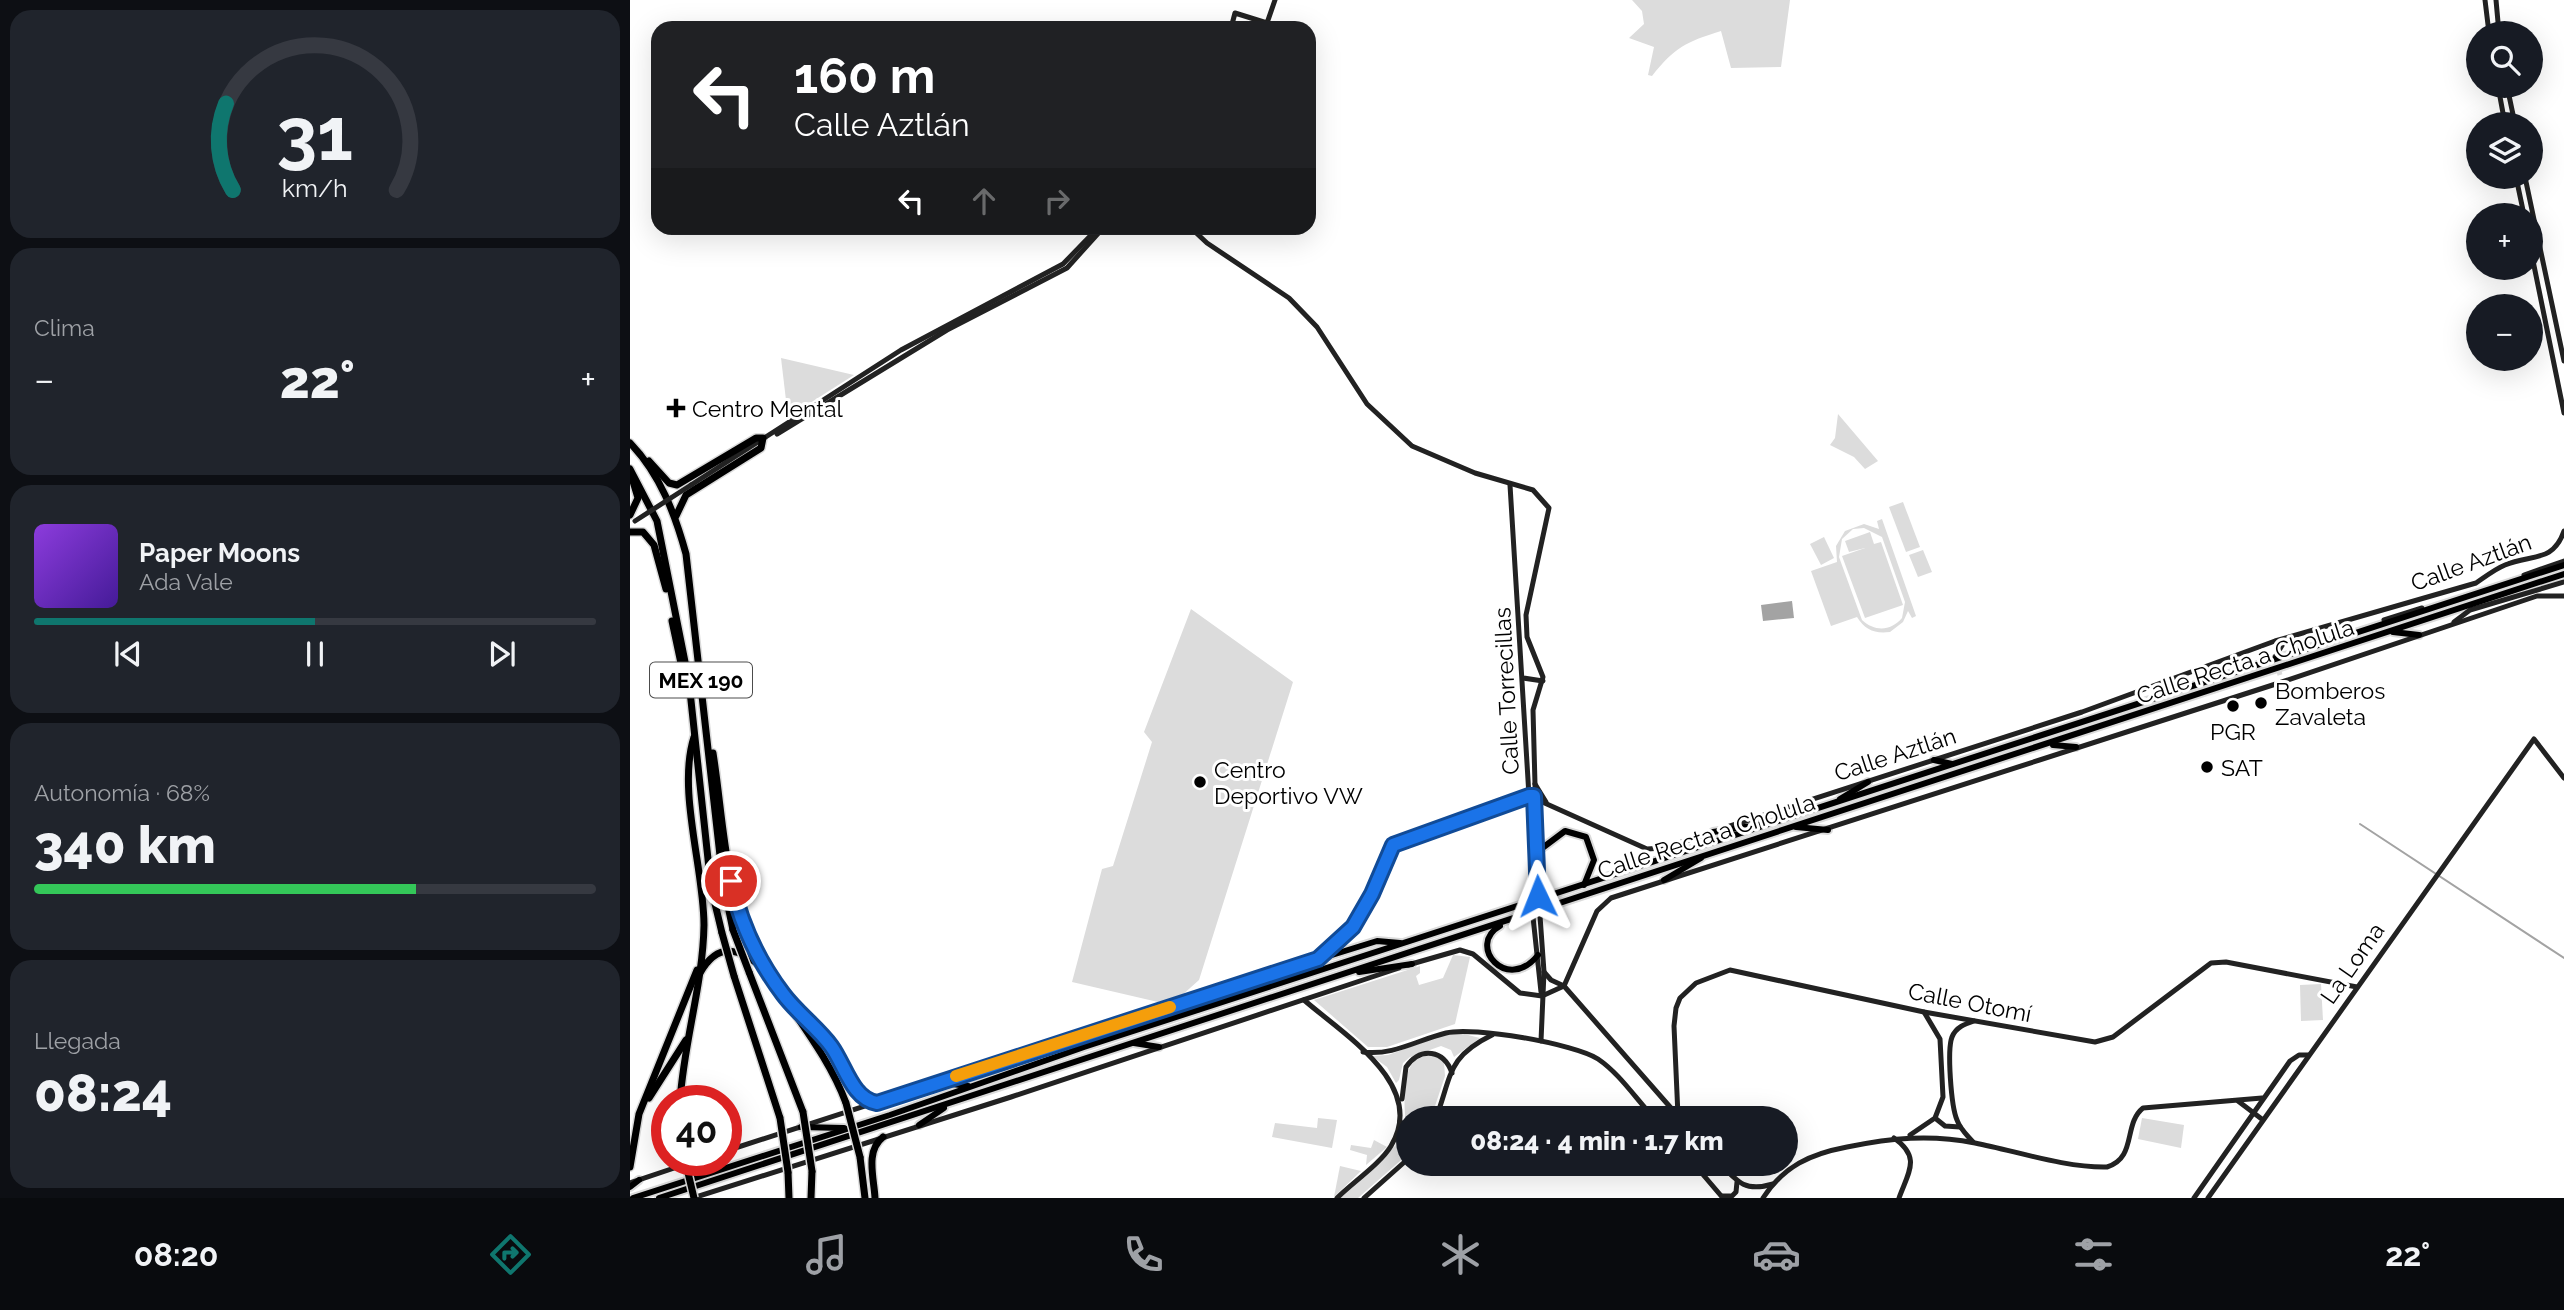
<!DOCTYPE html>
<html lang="es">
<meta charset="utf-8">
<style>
body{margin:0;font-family:Raleway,sans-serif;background:#20242c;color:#f1f3f6;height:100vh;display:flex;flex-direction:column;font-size:26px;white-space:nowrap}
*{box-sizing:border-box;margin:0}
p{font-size:23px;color:#9ea1a6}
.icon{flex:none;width:38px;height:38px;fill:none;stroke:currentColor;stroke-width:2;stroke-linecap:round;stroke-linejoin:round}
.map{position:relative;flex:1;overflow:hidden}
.sheet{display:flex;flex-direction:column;gap:10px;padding:10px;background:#0d0f14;width:630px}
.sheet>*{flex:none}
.top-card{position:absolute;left:21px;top:21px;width:665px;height:214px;border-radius:21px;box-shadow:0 7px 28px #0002;background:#202124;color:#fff;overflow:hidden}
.controls{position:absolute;left:1836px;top:21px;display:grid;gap:14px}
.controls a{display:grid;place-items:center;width:77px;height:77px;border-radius:50%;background:#171b24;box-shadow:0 7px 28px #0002;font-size:35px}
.speed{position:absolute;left:21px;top:1085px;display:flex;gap:14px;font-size:35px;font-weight:700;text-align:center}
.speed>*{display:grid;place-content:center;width:91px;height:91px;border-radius:50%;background:#171b24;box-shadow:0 7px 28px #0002;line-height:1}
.speed .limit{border:10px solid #d22;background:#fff;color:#111}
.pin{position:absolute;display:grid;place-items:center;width:60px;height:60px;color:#fff;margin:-30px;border:4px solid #fff;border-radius:50%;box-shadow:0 2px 7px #0007}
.me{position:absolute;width:77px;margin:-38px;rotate:358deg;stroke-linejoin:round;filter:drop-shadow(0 0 5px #0008)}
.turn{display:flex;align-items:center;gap:24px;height:147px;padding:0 28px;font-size:32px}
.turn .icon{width:91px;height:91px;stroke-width:2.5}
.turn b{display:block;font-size:49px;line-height:60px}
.lanes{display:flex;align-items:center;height:66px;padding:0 28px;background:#0003;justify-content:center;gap:35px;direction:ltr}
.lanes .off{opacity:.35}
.big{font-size:52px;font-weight:800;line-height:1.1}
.sheet .widget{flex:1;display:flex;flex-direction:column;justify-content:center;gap:10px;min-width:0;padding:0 24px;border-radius:21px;background:#20242c}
.sheet .dial{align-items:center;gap:0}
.dial svg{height:182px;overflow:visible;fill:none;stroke:#363941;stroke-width:7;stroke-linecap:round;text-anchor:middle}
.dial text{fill:#f1f3f6;stroke:none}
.song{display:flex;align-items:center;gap:21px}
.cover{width:84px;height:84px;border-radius:10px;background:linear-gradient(135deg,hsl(270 70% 55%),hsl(260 70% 35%))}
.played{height:7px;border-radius:4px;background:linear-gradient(90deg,#0f766e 50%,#363941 50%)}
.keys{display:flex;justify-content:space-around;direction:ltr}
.heat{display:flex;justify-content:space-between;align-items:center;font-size:38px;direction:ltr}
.charge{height:10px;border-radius:5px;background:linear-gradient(90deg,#34c759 68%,#363941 0)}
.trip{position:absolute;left:766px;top:1106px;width:402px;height:70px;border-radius:35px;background:#171b24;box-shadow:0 7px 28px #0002;font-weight:800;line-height:70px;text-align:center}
.menu{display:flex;height:112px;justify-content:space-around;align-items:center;background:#090b0e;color:#9ea1a6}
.menu .icon{width:49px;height:49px}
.menu .active{color:#0f766e}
.menu b{font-size:32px;color:#f1f3f6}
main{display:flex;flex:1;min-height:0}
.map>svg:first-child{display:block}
</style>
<main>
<section class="sheet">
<div class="widget dial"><svg viewBox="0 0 100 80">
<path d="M14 69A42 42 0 1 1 86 69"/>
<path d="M14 69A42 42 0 0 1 11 31" stroke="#0f766e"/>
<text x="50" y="56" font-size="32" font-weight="700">31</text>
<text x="50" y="72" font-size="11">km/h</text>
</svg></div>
<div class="widget"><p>Clima</p>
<div class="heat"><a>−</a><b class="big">22°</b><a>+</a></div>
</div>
<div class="widget">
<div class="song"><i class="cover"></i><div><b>Paper Moons</b><p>Ada Vale</p></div></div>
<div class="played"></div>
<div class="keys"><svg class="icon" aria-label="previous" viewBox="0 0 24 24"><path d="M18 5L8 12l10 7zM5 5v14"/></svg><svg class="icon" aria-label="pause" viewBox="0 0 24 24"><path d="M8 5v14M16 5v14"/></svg><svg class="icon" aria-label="next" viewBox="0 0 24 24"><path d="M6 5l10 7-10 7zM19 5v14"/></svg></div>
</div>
<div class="widget"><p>Autonomía · 68%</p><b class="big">340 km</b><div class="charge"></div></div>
<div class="widget"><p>Llegada</p><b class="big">08:24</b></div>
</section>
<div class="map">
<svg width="1934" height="1198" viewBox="0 0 1934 1198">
<rect width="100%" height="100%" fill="#fff"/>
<g fill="#dcdcdc" fill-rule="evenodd">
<path d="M 1002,0 L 1160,0 L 1151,67 L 1101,68 L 1091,31 C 1056,42 1045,47 1022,76 L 1018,75 L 1024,47 L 999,38 L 1014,24 L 1012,11 Z"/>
<path d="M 151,358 L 224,375 L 158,417 Z"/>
<path d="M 1208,414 L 1248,461 L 1235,469 L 1224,457 L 1200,445 L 1205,438 Z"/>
<path d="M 1273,502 L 1290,547 L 1276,552 L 1259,507 Z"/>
<path d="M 1252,519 L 1286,616 L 1282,618 L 1278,611 L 1273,622 L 1260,632 C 1245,634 1235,630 1227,617 L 1201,626 L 1181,571 L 1207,562 L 1206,546 L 1215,531 L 1234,524 L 1249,529 L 1247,521 ZM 1234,528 L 1252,537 L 1275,602 L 1272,618 C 1261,631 1245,632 1232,620 L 1209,557 L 1212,539 L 1223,529 Z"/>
<path d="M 1240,532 L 1244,544 L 1251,542 L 1273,605 L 1235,618 L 1212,556 L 1235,548 L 1219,552 L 1215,541 Z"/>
<path d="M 1194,537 L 1204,558 L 1191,565 L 1180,544 Z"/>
<path d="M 1293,550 L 1302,572 L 1288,577 L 1279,555 Z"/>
<path d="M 561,609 L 663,682 L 569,980 L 550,997 L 528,1002 L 442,982 L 472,869 L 483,866 L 522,742 L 514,732 Z"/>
<path d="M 823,955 L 840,957 L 825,1024 L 757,1047 L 738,1047 L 684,1000 L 790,966 L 790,973 L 786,976 L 789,985 L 813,978 Z"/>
<path d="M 1691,984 L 1693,1020 L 1671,1021 L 1670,985 Z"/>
<path d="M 816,1034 L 834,1034 L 850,1038 L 824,1057 L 821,1050 L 811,1046 L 780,1057 L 773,1063 L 769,1080 L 766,1083 L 757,1067 L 742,1056 L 758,1055 Z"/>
<path d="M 804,1054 L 814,1062 L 815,1076 L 801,1118 L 779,1118 L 779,1133 C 773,1121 772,1073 783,1063 C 788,1057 797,1056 804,1054 Z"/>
<path d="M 688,1118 L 707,1120 L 702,1148 L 642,1137 L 645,1123 L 687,1128 Z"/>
<path d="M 1512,1118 L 1554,1125 L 1551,1148 L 1508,1139 Z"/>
<path d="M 771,1132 L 779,1140 L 779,1153 L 728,1198 L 709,1198 L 765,1146 Z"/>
<path d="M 744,1140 L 757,1147 L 736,1165 L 737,1155 L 720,1150 L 721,1145 L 741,1148 Z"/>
<path d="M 710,1166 L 731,1171 L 704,1197 Z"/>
</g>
<path fill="#a3a3a3" d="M 1162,601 L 1164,618 L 1133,621 L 1131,605 Z"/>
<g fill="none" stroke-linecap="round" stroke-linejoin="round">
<path stroke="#a3a3a3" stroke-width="2" d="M 1730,824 L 1934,958"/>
<g stroke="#d9d9d9" stroke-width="5" stroke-dasharray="5 2.5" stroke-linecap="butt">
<path d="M 1645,657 L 1650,675"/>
<path d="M 908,896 L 910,916"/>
</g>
<defs>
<g id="primary">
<path d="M 1763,632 L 1789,635"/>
<path d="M 1423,745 L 1446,747"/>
<path d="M 1304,760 L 1322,764"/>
<path d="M 1210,799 L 1238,782"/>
<path d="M 1166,827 L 1198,830"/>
<path d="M 1083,832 L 1134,824"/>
<path d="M 907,852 L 935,831 L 956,837 L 964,860 L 954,885"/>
<path d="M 1034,880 L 1071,858"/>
<path d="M 870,926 C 836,945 877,994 908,955"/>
<path d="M 689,959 L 747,941 L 770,943"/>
<path d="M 729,972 L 782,964"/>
<path d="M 569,1009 L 592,990"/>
<path d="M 504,1043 L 529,1047"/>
<path d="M 306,1082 L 338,1086"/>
<path d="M 289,1125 L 314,1108"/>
<path d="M 171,1127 L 214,1128"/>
<path d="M 0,1187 L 9,1180"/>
<path d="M 3,1198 L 260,1115 L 454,1047 L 1934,565"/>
<path d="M 29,1198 L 1934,574"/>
</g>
<g id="highway">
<path d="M 0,443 C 30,474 45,514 56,554 L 93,882 L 103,930"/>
<path d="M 19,461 L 39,483 L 47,485 L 126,438 L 133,438 L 131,448 L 56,495 L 46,516"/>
<path d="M 0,469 L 27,521 L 59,682 L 81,887 L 92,933"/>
<path d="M 0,515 L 8,498 L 2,478"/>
<path d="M 0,532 L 13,532 L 24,545 L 36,589"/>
<path d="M 42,621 L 52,668"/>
<path d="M 83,753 C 93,816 94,884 121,942 C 148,999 194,1044 216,1103"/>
<path d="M 119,972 L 173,1112"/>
<path d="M 70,973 C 89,940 110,949 134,969"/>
<path d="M 104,976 L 150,1118"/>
<path d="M 161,1002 L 201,1045 L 230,1096 L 247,1103"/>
<path d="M 19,1098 L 56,1040"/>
<path d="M 50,1101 C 54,1041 73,984 74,925 C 74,869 47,790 64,737"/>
<path d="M 230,1157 L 235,1198"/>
<path d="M 0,1167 L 9,1114 L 67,970"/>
<path d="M 158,1172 L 159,1198"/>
<path d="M 181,1198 L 182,1171"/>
<path d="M 245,1198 C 244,1178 235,1151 253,1137"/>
</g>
</defs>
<use href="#primary" stroke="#dbdbdb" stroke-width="10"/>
<use href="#highway" stroke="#dbdbdb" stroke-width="10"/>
<g stroke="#222" stroke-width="5">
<path d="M 1855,0 L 1859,33"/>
<path d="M 1866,0 L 1869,33"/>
<path d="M 601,28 L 605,13 L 637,23 L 645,0"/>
<path d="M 1868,86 L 1875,124"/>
<path d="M 1877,86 L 1885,124"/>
<path d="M 1886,177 L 1894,215"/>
<path d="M 1895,177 L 1934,361"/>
<path d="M 561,228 L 577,243 L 659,298 L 687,327 L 737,404 L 782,446 L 845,473 L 903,490 L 919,508 L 896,615 L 897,637 L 913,677 L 903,710 L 908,896"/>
<path d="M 1900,246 L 1934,413"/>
<path d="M 147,434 L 317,330 L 437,268 L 473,228"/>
<path d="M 61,485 L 271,350 L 433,264 L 468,228"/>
<path d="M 880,485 L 899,796 L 902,896"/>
<path d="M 1894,575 L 1934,561"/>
<path d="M 1754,620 L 1792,608"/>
<path d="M 1824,622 L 1840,610 L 1934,582"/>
<path d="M 1645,657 L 1656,639"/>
<path d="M 893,678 L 913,681"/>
<path d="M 905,784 L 916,802"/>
<path d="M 1097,827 L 1452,712 L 1645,641 L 1846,583 C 1855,577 1865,569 1875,565 C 1901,554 1923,563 1934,531"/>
<path d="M 910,916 L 914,972 L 911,1041"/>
<path d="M 903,917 L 911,992"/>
<path d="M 778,965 L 830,950 L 843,954 L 890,993 L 912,996 L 934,986 L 967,911 L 981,898 L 1652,682 L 1907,596 L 1934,596"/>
<path d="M 914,972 L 921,980 L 934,986 L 1048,1116"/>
<path d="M 674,1000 C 713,1034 798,1085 761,1146 C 751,1163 722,1183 707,1198"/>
<path d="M 733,1052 C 763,1056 787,1040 816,1033 C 843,1026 945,1044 968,1059 C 990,1074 1006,1099 1024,1118"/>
<path d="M 772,1099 L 776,1067 C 791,1046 814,1050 822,1073"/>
<path d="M 1608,1101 L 1633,1120"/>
<path d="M 1048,1116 L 1044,1026 L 1046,1008 L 1050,998 L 1066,983 L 1100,970 L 1294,1012 L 1465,1042 L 1483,1037 L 1581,963 L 1596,962 L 1727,987"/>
<path d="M 806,1118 C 822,1075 817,1057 862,1035"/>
<path d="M 1305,1118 L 1315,1126 L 1330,1127"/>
<path d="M 770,1121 L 779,1135"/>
<path d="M 1280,1135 L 1305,1118 L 1313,1097 L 1310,1039 L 1294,1012"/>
<path d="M 1264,1138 C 1291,1157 1279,1171 1269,1198"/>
<path d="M 1343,1142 C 1337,1135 1330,1129 1327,1120 C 1321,1106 1317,1050 1322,1037 C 1326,1027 1335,1024 1344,1021"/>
<path d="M 96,1151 L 689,959 L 723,927 L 742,894 L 763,845 L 899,796 L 1017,849 L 1033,848 L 1084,832"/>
<path d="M 1064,1164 L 1093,1198"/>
<path d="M 1091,1164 C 1108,1183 1116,1192 1143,1184"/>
<path d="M 0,1183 L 68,1160"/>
<path d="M 1092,1196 L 1102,1196 L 1106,1192 L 1107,1182"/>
<path d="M 63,1198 L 381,1097 L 769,968"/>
<path d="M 734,1198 L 779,1158"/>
<path d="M 1133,1198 C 1154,1166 1180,1154 1217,1147 C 1261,1138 1300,1134 1345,1143 C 1386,1151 1436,1168 1477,1167 C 1507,1158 1493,1124 1513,1108 L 1632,1098"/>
<path d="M 1564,1198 L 1660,1061 L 1669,1055 L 1678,1055"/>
<path d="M 1578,1198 L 1904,739 L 1934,778"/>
</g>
<use href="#primary" stroke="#000" stroke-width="6"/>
<use href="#highway" stroke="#000" stroke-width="7"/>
<defs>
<g id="highway-bridge">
<path d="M 103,930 L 119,972"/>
<path d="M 92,933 L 104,976"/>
<path d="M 216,1103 L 230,1157"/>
<path d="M 173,1112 L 182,1171"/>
<path d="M 150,1118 L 158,1172"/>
<path d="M 55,1160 L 64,1198"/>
</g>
</defs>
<use href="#highway-bridge" stroke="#dbdbdb" stroke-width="10" stroke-linecap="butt"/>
<path stroke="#222" stroke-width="5" d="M 5,521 L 61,485"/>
<use href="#highway-bridge" stroke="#000" stroke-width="7"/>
</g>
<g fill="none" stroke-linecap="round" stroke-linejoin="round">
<defs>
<path id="route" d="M 101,881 C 110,922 128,961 153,994 C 167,1013 187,1027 201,1046 C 215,1065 222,1099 247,1103 L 688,959 L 723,927 L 742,894 L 763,845 L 899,796 L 904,796 L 908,896"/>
</defs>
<use href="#route" stroke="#114b97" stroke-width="18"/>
<use href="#route" stroke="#1a73e8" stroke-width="12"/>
<path stroke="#f59e0b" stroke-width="12" d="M 326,1076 L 540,1007"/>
</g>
<g fill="#000" stroke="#fff" stroke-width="2.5">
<path d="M42.5 397.5h7v7h7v7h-7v7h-7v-7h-7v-7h7z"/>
<circle cx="1631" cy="703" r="7"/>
<circle cx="1603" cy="706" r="7"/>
<circle cx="1577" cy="767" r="7"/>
<circle cx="570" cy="782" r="7"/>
</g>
<g text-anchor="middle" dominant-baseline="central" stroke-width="6" stroke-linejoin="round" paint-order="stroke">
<rect fill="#fff" stroke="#4c4c4c" stroke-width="2" x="20" y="662.5" width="102" height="35" rx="5"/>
<g font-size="21" font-weight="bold" fill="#000">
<text x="71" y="680">MEX 190</text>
</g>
<g font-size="23" fill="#000" stroke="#fff" text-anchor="start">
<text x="62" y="408">Centro Mental</text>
<text x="1645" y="690">Bomberos<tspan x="1645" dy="26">Zavaleta</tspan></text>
<text x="1603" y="731" text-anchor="middle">PGR</text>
<text x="1591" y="767">SAT</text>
<text x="584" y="769">Centro<tspan x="584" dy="26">Deportivo VW</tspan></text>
</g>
<g font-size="23" fill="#000" stroke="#fff">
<text transform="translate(1841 562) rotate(-20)">Calle Aztlán</text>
<text transform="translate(1615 661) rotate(-18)">Calle Recta a Cholula</text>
<text transform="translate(876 691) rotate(-93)">Calle Torrecillas</text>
<text transform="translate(1265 754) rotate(-18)">Calle Aztlán</text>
<text transform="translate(1076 836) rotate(-18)">Calle Recta a Cholula</text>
<text transform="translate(1722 963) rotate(-55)">La Loma</text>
<text transform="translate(1340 1002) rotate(11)">Calle Otomí</text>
</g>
</g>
</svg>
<div class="controls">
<a><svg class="icon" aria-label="search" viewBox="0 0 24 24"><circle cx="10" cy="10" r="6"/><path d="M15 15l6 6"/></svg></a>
<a><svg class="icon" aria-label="layers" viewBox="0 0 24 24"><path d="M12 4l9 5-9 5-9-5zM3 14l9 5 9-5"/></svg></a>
<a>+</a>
<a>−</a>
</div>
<div class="speed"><div class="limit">40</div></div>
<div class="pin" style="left:101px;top:881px;background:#d93025"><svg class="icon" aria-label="arrive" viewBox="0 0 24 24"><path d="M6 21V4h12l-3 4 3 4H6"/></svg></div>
<svg class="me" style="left:908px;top:896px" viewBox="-20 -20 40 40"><path d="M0-17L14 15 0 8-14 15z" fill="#1a73e8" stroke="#fff" stroke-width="4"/></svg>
<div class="trip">08:24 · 4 min · 1.7 km</div>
<div class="top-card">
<div class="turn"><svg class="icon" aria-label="left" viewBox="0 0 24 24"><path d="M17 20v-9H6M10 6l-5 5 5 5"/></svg><div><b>160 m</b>Calle Aztlán</div></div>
<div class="lanes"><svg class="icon" aria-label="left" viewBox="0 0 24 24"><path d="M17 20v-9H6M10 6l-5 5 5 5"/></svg><svg class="icon off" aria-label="ahead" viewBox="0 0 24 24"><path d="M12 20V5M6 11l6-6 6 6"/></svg><svg class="icon off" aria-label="right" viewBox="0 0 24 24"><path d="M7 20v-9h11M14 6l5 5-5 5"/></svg></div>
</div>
</div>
</main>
<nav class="menu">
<b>08:20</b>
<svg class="icon active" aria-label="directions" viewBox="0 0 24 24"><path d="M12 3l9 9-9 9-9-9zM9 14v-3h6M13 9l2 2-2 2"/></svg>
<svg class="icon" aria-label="music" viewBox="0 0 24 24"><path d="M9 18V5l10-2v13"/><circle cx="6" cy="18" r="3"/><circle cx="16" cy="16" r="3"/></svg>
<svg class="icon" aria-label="phone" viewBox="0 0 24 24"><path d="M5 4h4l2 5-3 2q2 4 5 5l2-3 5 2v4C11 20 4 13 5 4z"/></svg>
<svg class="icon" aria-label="climate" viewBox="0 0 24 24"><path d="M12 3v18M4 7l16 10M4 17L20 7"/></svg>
<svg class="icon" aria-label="car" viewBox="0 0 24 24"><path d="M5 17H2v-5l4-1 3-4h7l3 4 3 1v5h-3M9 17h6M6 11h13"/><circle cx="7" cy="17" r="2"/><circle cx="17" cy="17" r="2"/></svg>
<svg class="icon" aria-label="filters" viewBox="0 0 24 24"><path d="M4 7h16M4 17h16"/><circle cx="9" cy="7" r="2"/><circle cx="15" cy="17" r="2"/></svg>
<b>22°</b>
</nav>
